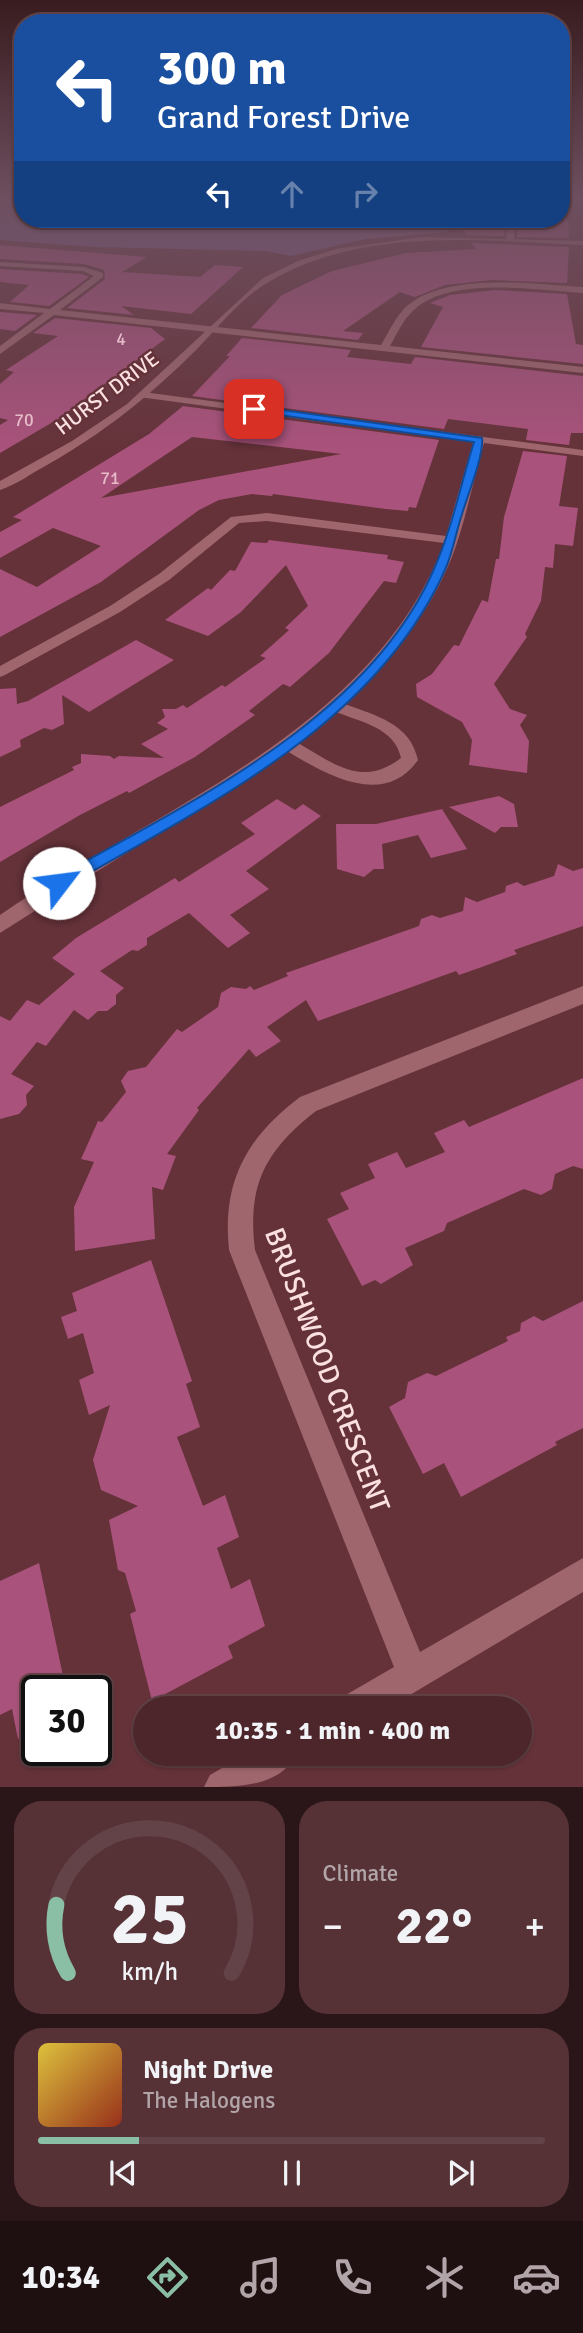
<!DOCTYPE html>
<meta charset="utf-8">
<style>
body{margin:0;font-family:Signika,sans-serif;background:#563237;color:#f1f3f6;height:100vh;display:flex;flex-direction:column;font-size:26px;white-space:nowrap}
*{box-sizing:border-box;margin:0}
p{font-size:23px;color:#b2a5a9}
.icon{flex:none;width:38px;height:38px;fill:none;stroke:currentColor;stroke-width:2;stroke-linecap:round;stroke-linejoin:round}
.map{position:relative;height:1787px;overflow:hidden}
.panel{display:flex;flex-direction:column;gap:14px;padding:14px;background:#2a1518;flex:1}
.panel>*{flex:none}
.hud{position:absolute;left:14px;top:14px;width:556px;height:214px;border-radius:28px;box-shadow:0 2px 5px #0004,0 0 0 2px #634347;background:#1a4fa0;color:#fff;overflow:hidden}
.speed{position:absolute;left:21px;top:1675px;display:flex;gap:14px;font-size:35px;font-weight:700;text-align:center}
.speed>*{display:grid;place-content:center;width:91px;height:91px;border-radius:50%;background:#4c262b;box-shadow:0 2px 5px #0004,0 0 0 2px #634347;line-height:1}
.speed .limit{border:4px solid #111;border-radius:10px;background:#fff;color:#111}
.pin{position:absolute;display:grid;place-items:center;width:60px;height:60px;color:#fff;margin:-30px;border-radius:14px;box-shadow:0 4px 10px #0006}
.me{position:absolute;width:77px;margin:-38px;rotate:60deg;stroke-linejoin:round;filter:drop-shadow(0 0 5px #0008)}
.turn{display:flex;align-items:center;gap:24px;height:147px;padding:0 28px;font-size:32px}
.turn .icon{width:91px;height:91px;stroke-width:2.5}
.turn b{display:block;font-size:49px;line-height:60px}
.lanes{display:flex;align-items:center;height:66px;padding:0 28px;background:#0003;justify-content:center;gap:35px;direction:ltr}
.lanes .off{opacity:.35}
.big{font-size:52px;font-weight:700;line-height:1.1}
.panel .card{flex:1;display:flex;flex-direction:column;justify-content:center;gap:10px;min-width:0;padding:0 24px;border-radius:28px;background:#563237}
.panel .dial{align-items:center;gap:0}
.dial svg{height:182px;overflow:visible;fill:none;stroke:#634347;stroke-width:7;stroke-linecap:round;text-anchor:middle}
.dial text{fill:#f1f3f6;stroke:none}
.song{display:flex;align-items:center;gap:21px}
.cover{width:84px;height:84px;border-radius:10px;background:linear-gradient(135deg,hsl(50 70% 55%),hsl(10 70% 35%))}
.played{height:7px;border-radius:4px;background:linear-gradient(90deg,#8abfa5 20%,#634347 20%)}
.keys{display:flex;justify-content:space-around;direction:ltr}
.heat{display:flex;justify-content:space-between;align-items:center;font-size:38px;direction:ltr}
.panel .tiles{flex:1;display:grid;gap:14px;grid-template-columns:1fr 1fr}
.card:last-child{grid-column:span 2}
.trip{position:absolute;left:133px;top:1696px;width:399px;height:70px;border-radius:35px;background:#4c262b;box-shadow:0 2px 5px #0004,0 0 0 2px #634347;font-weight:700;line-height:70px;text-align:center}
.menu{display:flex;height:112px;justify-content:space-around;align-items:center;background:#1e0f11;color:#b2a5a9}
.menu .icon{width:49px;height:49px}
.menu .selected{color:#8abfa5}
.menu b{font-size:32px;color:#f1f3f6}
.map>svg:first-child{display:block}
</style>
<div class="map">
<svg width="583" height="1787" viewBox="0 0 583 1787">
<rect width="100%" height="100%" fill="#653239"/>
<path fill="#795e8a" d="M 0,200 L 23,200 L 23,219 L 439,219 L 448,232 L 366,239 L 291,256 L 266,251 L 95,247 L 0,240 Z"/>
<g fill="#a9527b" fill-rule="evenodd">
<path d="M 460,219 L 505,219 L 504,236 L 466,235 L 457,223 L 463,223 Z"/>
<path d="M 518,219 L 568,219 L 569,238 L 517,237 Z"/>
<path d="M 471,243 L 569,247 L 567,283 L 492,280 L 445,285 L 415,297 L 400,292 L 343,331 L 363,333 L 358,340 L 251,328 L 282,295 L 332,271 L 406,253 L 476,249 Z"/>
<path d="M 0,245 L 147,257 L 122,272 L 200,277 L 215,265 L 243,267 L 191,314 L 121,306 L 134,315 L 67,308 L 105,279 L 104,270 L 84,264 L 0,259 Z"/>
<path d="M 0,269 L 82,274 L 89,277 L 49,306 L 10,302 L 29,285 L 0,282 Z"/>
<path d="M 495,290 L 567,294 L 576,344 L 583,345 L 583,364 L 421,347 L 443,307 L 430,303 L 450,295 Z"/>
<path d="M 0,312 L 37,315 L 15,331 L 0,329 Z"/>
<path d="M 55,318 L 151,328 L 165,339 L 58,419 L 0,453 L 0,425 L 8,420 L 0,418 L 0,384 L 14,372 L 6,370 L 58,336 L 33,333 Z"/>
<path d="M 242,338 L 351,350 L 347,357 L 411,364 L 415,357 L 583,376 L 583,433 L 571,433 L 569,445 L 526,440 L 528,429 L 448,419 L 444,429 L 192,396 L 230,356 L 226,356 Z"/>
<path d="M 183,406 L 439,440 L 416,508 L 409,507 L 408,511 L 386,509 L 273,494 L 272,496 L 252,494 L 219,500 L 199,510 L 101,582 L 0,637 L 0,569 L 37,587 L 101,546 L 53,528 L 0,558 L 0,532 L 22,520 L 13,517 L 149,434 ZM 192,437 L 341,454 L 101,498 Z"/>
<path d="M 523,451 L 567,456 L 559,506 L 578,508 L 573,546 L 555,544 L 553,568 L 545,567 L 541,601 L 525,634 L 527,637 L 494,684 L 510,709 L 527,715 L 520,725 L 529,741 L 527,773 L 469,765 L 472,740 L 462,722 L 417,697 L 416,684 L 432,674 L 454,645 L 459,646 L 482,600 L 488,602 L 496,559 L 499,559 L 504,517 Z"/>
<path d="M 269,540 L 388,555 L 387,559 L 404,562 L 396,583 L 384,581 L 329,653 L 290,687 L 283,684 L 249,711 L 255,715 L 195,757 L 129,793 L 127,791 L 80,815 L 0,862 L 0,807 L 74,770 L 72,767 L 81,763 L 81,754 L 110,756 L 114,759 L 119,756 L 164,758 L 141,744 L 168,729 L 157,723 L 165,717 L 162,709 L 176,709 L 183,705 L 187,708 L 222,685 L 225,687 L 266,658 L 260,656 L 289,630 L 285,628 L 308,606 L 286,565 L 241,612 L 208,636 L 165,620 L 208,588 L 211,590 L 230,570 L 235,571 L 251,542 L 267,543 Z"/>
<path d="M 136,640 L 174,660 L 89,712 L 62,695 L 64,724 L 52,730 L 44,728 L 20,740 L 21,747 L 0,757 L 0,689 L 16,688 L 17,704 L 28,701 Z"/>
<path d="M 499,796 L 514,804 L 518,827 L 501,827 L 495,833 L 449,807 Z"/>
<path d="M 277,799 L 295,810 L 303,804 L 321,816 L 246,871 L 269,889 L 230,915 L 250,933 L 228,948 L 189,913 L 147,938 L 147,945 L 138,951 L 132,950 L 100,971 L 124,988 L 116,995 L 116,1004 L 107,1011 L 98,1011 L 88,1020 L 74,1010 L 46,1046 L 37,1042 L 11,1074 L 34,1086 L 26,1095 L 27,1105 L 19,1114 L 0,1119 L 0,1016 L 10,1021 L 27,1000 L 39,1005 L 75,974 L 52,958 L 76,938 L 175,878 L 179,882 L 255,834 L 241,823 Z"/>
<path d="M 442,809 L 467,849 L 431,858 L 418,835 L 382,844 L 384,869 L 374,869 L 364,877 L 337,869 L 336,824 L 376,824 Z"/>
<path d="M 558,864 L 573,871 L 583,868 L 583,926 L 514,950 L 517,954 L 482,967 L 459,975 L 456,971 L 318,1021 L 306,1000 L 267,1027 L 281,1041 L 256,1057 L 249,1049 L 197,1108 L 199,1110 L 167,1154 L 176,1156 L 163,1190 L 152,1187 L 155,1239 L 75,1251 L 74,1207 L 94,1162 L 81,1159 L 98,1121 L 102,1122 L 126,1092 L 121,1081 L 128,1071 L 146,1067 L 177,1029 L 182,1032 L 218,1007 L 221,993 L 231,987 L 246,989 L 250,986 L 254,990 L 288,976 L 286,973 L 419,926 L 421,919 L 432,915 L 440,918 L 463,911 L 465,897 L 477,902 L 505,892 L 506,886 L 517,882 L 524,886 L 554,876 Z"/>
<path d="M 583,1078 L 583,1169 L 573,1166 L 555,1174 L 552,1189 L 541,1195 L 524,1189 L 447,1223 L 444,1231 L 405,1248 L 413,1265 L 381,1284 L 375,1280 L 362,1286 L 327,1219 L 349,1209 L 340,1193 L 375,1178 L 368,1164 L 397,1152 L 406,1168 L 445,1152 L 434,1133 L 464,1120 L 469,1127 Z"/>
<path d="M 151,1260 L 192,1381 L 186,1384 L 200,1427 L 177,1437 L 203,1506 L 225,1495 L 239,1537 L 217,1548 L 231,1589 L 250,1579 L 265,1626 L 228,1646 L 233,1658 L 152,1701 L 130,1614 L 136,1611 L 125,1573 L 118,1570 L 109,1520 L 138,1506 L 101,1490 L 93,1460 L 110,1405 L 89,1415 L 79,1380 L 94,1373 L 83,1333 L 68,1339 L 61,1317 L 77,1311 L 72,1293 Z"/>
<path d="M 583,1301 L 583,1428 L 555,1442 L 557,1445 L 461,1497 L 444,1463 L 423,1474 L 389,1407 L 405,1398 L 408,1382 L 427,1373 L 436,1376 L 508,1341 L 506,1337 L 520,1331 L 521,1323 L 534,1316 L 543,1321 Z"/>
<path d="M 39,1563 L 66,1690 L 37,1690 L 37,1729 L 18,1739 L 12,1709 L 0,1715 L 0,1581 Z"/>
</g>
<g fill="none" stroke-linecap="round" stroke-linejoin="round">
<g fill="#9f666d" fill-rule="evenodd">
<path d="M 508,219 L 516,219 L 514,239 L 510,241 L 506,239 Z"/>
<path d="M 0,262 L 84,267 L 103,273 L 103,277 L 60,310 L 381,345 C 389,332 396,315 408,305 C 448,272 535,284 583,287 L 583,293 C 537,290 450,276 414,310 C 403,319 397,334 390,346 L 583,367 L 583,373 L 54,315 L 0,354 L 0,346 L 44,313 L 0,309 L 0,303 L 50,309 L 94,276 L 83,271 L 0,266 Z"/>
<path d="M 143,392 L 583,450 L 583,456 L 484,443 C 473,481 466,520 452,557 C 430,612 389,665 345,704 C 376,716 410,723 418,760 C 384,809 325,774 287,751 L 0,933 L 0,915 C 153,810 375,730 444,543 L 267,521 L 239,523 L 169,580 L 120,612 L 5,675 L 0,677 L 0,666 L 110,606 L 159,574 L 231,517 L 267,513 L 446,536 L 473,442 L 139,397 L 139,393 ZM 336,712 C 361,722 395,728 401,758 C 362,788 335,764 298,743 Z"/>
<path d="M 583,986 L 583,1004 L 316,1111 C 265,1151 247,1185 255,1250 L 420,1652 L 583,1558 L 583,1592 L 388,1708 L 339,1708 L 344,1696 L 394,1667 L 229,1250 C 222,1182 246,1138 300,1097 Z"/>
<path d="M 246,1754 L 296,1754 C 281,1787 237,1787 204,1787 L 210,1775 Z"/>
</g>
<path fill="#9f666d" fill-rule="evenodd" d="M 421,237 L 583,241 L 583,245 C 480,240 359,227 267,283 C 240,299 219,327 197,349 C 151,395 104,433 47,465 C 32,473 16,485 0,490 L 0,481 L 72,441 L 127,404 L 263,278 L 298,261 L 336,249 Z"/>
</g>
<linearGradient id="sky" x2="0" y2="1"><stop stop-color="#381c1f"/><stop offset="0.44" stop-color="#6d4f5f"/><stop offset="1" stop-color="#6d4f5f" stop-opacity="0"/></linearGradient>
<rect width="583" height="450" fill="url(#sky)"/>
<path fill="#1a73e8" stroke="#114b97" stroke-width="2" d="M 254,406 L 482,438 C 484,455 468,494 462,514 C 456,532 453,552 445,570 C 375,726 205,806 65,887 L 54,887 L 54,879 C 188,803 369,719 434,569 C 452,529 461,483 474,442 L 251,411 Z"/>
<g text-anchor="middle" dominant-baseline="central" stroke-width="5" stroke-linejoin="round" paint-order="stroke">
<g font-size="18" fill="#e6bcc8">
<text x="121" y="339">4</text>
<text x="24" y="420">70</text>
<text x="110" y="478">71</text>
</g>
<g font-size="21" fill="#fbe0e2" stroke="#653239">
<text transform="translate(107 393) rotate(-37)">HURST DRIVE</text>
</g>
<g font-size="28" fill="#fbe0e2" stroke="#653239">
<text transform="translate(327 1370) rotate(69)">BRUSHWOOD CRESCENT</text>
</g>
</g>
</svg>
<div class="speed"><div class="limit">30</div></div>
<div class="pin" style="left:254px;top:409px;background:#d93025"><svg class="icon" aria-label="arrive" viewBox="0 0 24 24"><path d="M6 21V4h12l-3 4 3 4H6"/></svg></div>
<svg class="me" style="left:59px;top:883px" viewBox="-20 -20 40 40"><circle r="19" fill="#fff"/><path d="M0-13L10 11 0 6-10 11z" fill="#1a73e8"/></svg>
<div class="trip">10:35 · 1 min · 400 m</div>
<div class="hud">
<div class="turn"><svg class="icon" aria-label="left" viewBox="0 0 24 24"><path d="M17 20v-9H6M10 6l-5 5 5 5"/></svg><div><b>300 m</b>Grand Forest Drive</div></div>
<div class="lanes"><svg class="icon" aria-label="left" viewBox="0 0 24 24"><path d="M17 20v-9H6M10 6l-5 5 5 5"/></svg><svg class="icon off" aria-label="ahead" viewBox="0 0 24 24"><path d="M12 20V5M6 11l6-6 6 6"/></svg><svg class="icon off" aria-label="right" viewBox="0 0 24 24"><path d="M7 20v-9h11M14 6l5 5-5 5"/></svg></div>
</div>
</div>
<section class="panel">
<div class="tiles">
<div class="card dial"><svg viewBox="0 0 100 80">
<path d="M14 69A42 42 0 1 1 86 69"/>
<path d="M14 69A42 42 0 0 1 9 39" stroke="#8abfa5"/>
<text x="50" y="56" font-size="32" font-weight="700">25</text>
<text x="50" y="72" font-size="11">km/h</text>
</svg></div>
<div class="card"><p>Climate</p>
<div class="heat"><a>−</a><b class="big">22°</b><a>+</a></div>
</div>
<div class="card">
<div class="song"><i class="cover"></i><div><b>Night Drive</b><p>The Halogens</p></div></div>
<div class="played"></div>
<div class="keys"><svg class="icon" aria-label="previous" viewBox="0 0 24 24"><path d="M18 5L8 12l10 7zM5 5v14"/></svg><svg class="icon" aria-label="pause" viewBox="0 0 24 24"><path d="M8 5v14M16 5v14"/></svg><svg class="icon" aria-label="next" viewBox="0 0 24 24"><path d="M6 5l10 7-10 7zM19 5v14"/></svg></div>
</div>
</div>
</section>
<nav class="menu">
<b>10:34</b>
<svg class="icon selected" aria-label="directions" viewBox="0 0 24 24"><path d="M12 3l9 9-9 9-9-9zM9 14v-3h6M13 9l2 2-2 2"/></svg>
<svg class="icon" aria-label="music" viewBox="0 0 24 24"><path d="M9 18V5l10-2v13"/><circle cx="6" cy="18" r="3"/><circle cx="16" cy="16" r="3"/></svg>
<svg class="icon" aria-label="phone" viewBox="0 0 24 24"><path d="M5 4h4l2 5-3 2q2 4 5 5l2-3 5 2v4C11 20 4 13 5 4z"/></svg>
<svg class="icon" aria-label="climate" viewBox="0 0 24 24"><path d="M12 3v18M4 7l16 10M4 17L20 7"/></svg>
<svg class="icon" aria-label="car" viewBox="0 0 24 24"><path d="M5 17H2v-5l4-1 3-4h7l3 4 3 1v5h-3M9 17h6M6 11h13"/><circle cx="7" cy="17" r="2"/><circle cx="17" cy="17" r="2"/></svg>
</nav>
